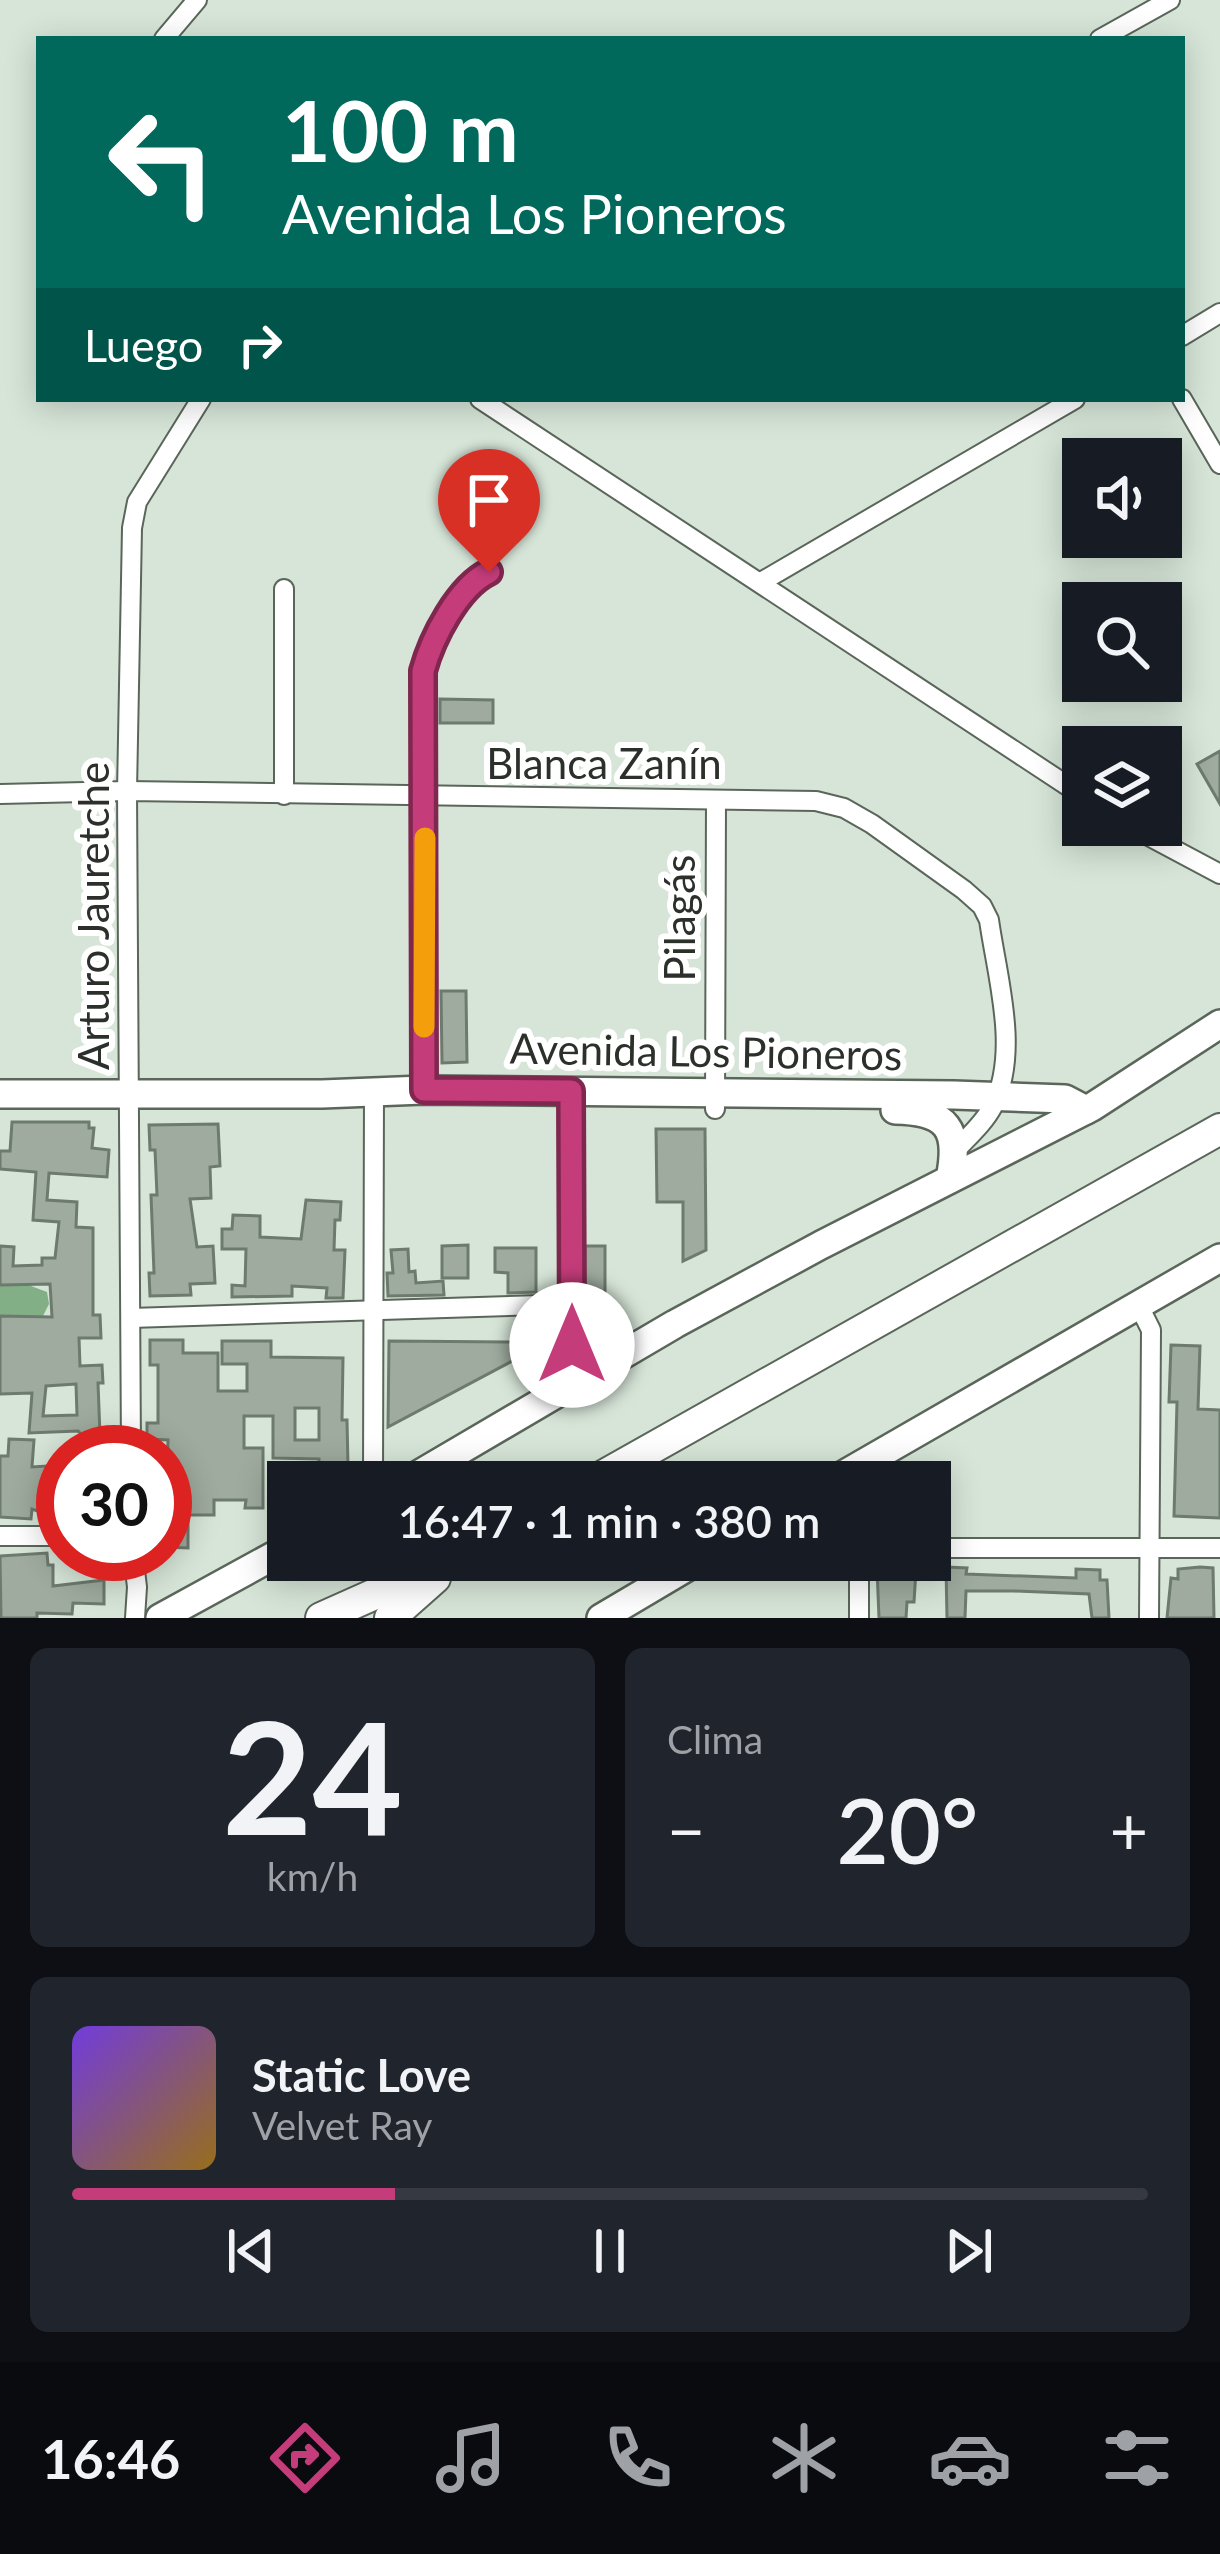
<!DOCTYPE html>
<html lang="es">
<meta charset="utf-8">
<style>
body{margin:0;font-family:Lato,sans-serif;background:#20242c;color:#f1f3f6;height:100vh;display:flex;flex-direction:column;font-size:45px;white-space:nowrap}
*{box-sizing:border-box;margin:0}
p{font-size:39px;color:#9ea1a6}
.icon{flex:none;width:66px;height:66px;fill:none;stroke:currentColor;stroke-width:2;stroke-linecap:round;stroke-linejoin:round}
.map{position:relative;height:1618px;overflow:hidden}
.drawer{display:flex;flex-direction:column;gap:30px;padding:30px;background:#0d0f14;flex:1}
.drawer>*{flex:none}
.banner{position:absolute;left:36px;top:36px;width:1149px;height:366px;border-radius:0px;box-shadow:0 6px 30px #0003;background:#00695c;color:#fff;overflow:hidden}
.fabs{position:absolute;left:1062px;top:438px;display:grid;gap:24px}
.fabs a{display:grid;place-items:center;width:120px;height:120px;border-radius:0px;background:#171b24;box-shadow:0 6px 30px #0003;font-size:60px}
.speed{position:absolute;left:36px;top:1425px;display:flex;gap:24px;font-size:60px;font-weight:700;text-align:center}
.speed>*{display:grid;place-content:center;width:156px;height:156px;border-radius:50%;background:#171b24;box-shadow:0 6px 30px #0003;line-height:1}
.speed .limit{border:18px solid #d22;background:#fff;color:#111}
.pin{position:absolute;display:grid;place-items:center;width:102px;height:102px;color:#fff;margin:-123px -51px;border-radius:50% 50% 50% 0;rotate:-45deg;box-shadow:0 0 12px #0007}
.pin .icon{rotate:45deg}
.me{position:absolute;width:132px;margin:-66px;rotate:0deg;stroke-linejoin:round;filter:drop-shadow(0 0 9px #0008)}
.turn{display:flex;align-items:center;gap:42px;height:252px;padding:0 48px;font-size:54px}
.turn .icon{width:156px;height:156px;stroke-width:2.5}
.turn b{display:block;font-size:84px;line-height:102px}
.then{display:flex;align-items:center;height:114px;padding:0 48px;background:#0003;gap:24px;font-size:45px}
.big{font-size:90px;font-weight:600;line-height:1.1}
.drawer .widget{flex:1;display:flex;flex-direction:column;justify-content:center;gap:18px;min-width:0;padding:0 42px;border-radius:18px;background:#20242c}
.drawer .dial{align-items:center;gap:0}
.dial b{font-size:156px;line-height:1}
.song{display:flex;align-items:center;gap:36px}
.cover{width:144px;height:144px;border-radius:18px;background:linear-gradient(135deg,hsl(260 70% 55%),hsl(40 70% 35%))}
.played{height:12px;border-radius:6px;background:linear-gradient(90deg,#c43c7a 30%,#363941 30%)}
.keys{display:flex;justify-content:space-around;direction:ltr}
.heat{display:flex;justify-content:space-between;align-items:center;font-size:66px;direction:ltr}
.drawer .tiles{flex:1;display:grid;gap:30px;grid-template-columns:1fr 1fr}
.widget:last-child{grid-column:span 2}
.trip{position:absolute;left:267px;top:1461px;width:684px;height:120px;border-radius:0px;background:#171b24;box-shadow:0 6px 30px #0003;font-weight:600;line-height:120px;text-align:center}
.tabs{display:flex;height:192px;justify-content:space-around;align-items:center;background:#090b0e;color:#9ea1a6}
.tabs .icon{width:84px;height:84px}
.tabs .active{color:#c43c7a}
.tabs b{font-size:54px;color:#f1f3f6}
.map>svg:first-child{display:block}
</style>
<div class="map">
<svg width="1220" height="1618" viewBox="0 0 1220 1618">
<rect width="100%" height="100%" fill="#d7e5d8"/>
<path fill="#82af86" d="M 15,1280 L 47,1292 L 49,1304 L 40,1322 L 21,1322 L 10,1315 L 0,1318 L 0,1284 Z"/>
<g fill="#9eab9e" stroke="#6d7a6e" stroke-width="3" fill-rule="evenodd">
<path d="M 440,699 L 493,700 L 493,723 L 440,723 Z"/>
<path d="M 1220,751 L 1220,804 L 1197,764 Z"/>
<path d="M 441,991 L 466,991 L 467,1062 L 442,1063 Z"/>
<path d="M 12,1122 L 89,1122 L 89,1128 L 94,1128 L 92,1148 L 109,1150 L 107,1177 L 49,1173 L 47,1200 L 77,1202 L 76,1227 L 93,1228 L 93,1315 L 100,1315 L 101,1338 L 79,1338 L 80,1366 L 102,1365 L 103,1383 L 98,1383 L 100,1435 L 115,1440 L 110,1452 L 81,1452 L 82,1435 L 78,1431 L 29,1433 L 32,1393 L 0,1394 L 0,1316 L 52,1317 L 50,1284 L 0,1285 L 0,1246 L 14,1247 L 13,1266 L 42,1265 L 42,1258 L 55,1258 L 59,1222 L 33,1220 L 36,1172 L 0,1169 L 0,1151 L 10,1151 ZM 76,1384 L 77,1415 L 43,1416 L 46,1386 Z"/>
<path d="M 218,1124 L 220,1166 L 210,1167 L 211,1198 L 190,1199 L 197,1247 L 213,1246 L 215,1283 L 190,1284 L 191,1295 L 150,1296 L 149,1273 L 154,1273 L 151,1195 L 157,1195 L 155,1150 L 150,1150 L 149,1125 Z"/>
<path d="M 656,1129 L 705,1129 L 706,1250 L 683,1261 L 683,1202 L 657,1202 Z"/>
<path d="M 306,1200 L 341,1202 L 340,1220 L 335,1220 L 334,1250 L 345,1250 L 343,1298 L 326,1298 L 327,1288 L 292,1286 L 292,1296 L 232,1297 L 232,1285 L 245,1286 L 246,1249 L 222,1249 L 222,1229 L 232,1229 L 233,1215 L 260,1216 L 260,1237 L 301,1239 Z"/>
<path d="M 468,1245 L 468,1278 L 442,1278 L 442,1246 Z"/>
<path d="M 585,1246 L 605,1246 L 605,1304 L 585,1316 Z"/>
<path d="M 495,1248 L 536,1248 L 536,1292 L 508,1293 L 508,1273 L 495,1272 Z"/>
<path d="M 408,1249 L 409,1272 L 415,1271 L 416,1283 L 443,1281 L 444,1295 L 388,1296 L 387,1273 L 393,1273 L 391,1250 Z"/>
<path d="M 150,1340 L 183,1340 L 183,1353 L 218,1353 L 218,1391 L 247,1391 L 247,1364 L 222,1364 L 222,1341 L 271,1341 L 271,1357 L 343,1358 L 342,1420 L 347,1420 L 348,1467 L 319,1467 L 319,1459 L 273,1458 L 273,1416 L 244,1416 L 244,1448 L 263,1448 L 263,1508 L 245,1508 L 246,1500 L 214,1500 L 214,1515 L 188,1515 L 188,1548 L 165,1547 L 168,1440 L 147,1439 L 147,1423 L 158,1423 L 158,1365 L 150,1365 ZM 295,1408 L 319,1408 L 319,1440 L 295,1440 Z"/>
<path d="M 389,1341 L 517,1342 L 516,1359 L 388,1427 Z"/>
<path d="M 1171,1345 L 1200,1346 L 1198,1409 L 1220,1410 L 1220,1518 L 1174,1516 L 1177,1402 L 1169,1402 Z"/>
<path d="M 9,1439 L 34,1440 L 32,1467 L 63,1465 L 63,1520 L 32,1509 L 31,1519 L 0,1517 L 0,1456 L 8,1456 Z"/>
<path d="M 47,1553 L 48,1565 L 53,1565 L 53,1586 L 104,1580 L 104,1604 L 73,1603 L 72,1614 L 37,1613 L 37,1618 L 1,1618 L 0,1556 Z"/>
<path d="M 946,1567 L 967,1568 L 966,1574 L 1076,1578 L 1076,1569 L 1100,1570 L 1100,1580 L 1107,1580 L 1109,1618 L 1092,1618 L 1089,1594 L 1014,1591 L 966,1591 L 965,1618 L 947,1618 Z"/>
<path d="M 1200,1567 L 1213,1568 L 1214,1618 L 1167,1618 L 1171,1578 L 1178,1579 L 1178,1569 Z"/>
<path d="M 877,1568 L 916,1570 L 914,1602 L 907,1602 L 906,1618 L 879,1618 Z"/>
</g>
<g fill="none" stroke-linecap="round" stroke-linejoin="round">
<defs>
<g id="minor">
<path d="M 164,39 L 197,0"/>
<path d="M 1100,39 L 1170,0"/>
<path d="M 1182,336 L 1220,313"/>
<path d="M 480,399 L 1083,796"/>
<path d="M 1182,399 L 1220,464"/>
<path d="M 761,582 L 1075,399"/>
<path d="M 284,589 L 284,795"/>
<path d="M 0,794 L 127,791 L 816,801 L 844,808 L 872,824 L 964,890 L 982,906 L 989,920 C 997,977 1020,1051 993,1106 C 984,1123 969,1136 956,1150"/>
<path d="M 1128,825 L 1220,874"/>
<path d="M 423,1090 L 423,671 C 432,638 458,587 489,572"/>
<path d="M 571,1091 L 572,1387"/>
<path d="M 715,1109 L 716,800"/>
<path d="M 1139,1306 L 1151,1330 L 1149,1618"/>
<path d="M 131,1318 L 572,1304"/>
<path d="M 131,1452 L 127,791 L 132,528 L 137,502 L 201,399"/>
<path d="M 373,1482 L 374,1090"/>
<path d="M 0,1536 L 63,1536"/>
<path d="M 930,1548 L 1220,1548"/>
<path d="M 133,1554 L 137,1587 L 135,1618"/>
<path d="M 859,1560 L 859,1618"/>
</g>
<g id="secondary">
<path d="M 0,1094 L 322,1094 L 423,1090 L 954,1095 L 1065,1099 L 1086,1110"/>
<path d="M 895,1110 C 948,1111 960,1129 950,1179"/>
<path d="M 406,1482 L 675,1324 L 821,1245 L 1092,1107 L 1220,1024"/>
<path d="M 831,1482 L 1220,1258"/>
<path d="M 160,1618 L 288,1548"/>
<path d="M 601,1618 L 699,1560"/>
</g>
<g id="trunk">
<path d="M 592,1482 L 1220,1129"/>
<path d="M 321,1618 L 451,1560"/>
<path d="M 390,1618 L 435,1578"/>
</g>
</defs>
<use href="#minor" stroke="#5a665a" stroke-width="22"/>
<use href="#secondary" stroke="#5a665a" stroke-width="32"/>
<use href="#trunk" stroke="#5a665a" stroke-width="34"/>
<use href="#minor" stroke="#fff" stroke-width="18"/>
<use href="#secondary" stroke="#fff" stroke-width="27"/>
<use href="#trunk" stroke="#fff" stroke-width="30"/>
</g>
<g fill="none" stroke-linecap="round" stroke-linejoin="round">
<defs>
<path id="route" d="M 489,572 C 458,587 432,638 423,671 L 424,1090 L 571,1091 L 572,1345"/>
</defs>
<use href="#route" stroke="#7f274f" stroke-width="30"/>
<use href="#route" stroke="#c43c7a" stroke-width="21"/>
<path stroke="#f59e0b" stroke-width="21" d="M 424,1027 L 425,838"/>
</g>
<g text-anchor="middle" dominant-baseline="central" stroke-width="12" stroke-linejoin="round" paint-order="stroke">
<g font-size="42" fill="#2b302b" stroke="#fff">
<text x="604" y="763">Blanca Zanín</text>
<text transform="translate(93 916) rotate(-90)">Arturo Jauretche</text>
<text transform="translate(679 918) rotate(-90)">Pilagás</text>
<text transform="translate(706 1051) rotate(1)">Avenida Los Pioneros</text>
</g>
</g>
</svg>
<div class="fabs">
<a><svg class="icon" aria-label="sound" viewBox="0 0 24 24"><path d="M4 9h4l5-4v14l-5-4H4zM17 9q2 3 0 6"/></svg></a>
<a><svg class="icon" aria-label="search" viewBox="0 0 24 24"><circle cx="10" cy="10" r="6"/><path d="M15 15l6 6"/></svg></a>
<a><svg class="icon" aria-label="layers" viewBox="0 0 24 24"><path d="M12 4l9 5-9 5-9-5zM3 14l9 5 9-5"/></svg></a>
</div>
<div class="speed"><div class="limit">30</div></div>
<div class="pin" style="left:489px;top:572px;background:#d93025"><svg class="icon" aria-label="arrive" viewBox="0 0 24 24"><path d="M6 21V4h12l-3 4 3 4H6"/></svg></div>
<svg class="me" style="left:572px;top:1345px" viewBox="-20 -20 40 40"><circle r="19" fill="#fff"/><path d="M0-13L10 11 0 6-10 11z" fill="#c43c7a"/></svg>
<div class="trip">16:47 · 1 min · 380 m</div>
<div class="banner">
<div class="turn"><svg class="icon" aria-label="left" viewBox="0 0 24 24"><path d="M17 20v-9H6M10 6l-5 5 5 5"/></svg><div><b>100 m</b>Avenida Los Pioneros</div></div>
<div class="then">Luego<svg class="icon" aria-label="right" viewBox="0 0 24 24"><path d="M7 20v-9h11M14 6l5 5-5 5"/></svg></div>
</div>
</div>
<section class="drawer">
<div class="tiles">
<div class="widget dial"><b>24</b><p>km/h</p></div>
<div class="widget"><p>Clima</p>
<div class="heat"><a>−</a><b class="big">20°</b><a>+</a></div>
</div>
<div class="widget">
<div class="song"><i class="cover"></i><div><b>Static Love</b><p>Velvet Ray</p></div></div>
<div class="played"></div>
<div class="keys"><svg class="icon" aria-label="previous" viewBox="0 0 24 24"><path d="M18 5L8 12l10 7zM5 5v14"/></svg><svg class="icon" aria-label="pause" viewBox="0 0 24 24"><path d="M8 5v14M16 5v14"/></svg><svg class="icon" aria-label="next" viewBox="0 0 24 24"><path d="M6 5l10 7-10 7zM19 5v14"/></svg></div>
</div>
</div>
</section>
<nav class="tabs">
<b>16:46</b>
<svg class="icon active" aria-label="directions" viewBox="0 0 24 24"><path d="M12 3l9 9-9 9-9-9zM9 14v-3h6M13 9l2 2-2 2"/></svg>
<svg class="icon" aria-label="music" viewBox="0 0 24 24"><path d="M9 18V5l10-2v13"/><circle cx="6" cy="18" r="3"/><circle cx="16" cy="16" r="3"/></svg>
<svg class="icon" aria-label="phone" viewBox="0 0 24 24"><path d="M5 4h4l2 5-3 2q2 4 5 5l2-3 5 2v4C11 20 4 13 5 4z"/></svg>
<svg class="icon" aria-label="climate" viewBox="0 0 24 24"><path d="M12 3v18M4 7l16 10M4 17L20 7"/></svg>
<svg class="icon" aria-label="car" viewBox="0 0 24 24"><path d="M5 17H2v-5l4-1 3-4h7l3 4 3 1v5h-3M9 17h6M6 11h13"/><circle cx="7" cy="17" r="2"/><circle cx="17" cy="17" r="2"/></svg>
<svg class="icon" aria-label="filters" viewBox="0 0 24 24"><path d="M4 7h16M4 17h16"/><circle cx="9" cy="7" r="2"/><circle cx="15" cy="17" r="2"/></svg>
</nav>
